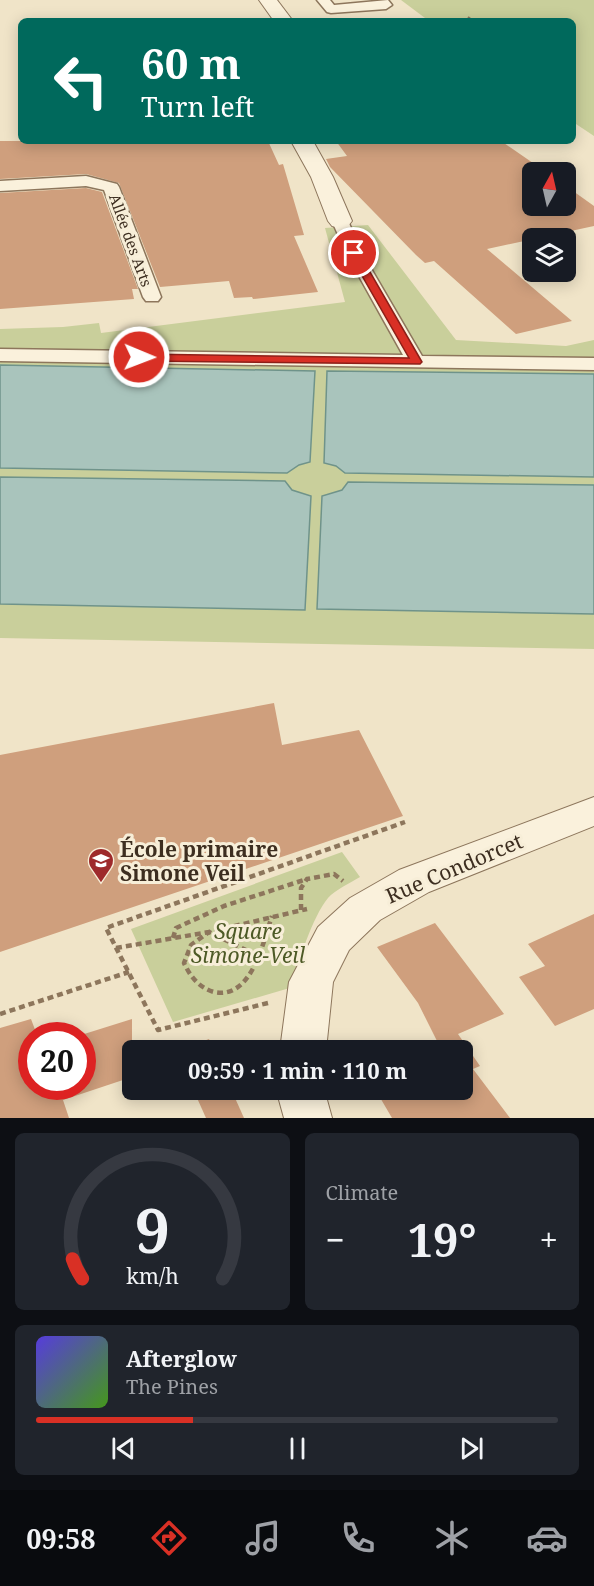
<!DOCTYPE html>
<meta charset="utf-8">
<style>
body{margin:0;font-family:"Noto Serif",serif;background:#20242c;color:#f1f3f6;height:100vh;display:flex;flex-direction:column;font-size:22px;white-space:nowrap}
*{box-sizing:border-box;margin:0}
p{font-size:20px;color:#9ea1a6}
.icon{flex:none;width:33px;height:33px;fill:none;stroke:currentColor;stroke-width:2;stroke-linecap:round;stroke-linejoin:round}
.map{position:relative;height:1118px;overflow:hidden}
.sheet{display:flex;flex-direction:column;gap:15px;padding:15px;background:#0d0f14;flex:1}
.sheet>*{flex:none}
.top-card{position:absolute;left:18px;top:18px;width:558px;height:126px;border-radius:9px;box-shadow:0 3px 15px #0003;background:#00695c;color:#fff;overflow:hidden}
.needle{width:39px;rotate:8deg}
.tools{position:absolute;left:522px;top:162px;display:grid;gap:12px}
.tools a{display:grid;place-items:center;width:54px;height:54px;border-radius:9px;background:#171b24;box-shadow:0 3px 15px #0003;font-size:30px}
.speed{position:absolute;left:18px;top:1022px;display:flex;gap:12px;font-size:30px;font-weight:700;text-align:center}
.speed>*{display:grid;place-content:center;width:78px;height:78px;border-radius:50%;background:#171b24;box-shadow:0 3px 15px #0003;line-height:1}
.speed .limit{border:9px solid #d22;background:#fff;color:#111}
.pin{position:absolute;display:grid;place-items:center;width:51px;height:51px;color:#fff;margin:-26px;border:3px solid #fff;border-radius:50%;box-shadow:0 2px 6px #0007}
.me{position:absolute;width:66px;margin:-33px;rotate:91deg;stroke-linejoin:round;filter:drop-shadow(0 0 4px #0008)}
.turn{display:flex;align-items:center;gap:21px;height:126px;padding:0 24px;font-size:27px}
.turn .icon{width:78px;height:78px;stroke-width:2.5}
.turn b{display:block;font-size:42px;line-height:51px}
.big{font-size:45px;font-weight:700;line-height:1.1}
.sheet .tile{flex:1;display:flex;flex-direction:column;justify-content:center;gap:9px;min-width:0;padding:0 21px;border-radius:9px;background:#20242c}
.sheet .dial{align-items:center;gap:0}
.dial svg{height:156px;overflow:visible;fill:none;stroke:#363941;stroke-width:7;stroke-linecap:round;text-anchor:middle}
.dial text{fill:#f1f3f6;stroke:none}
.song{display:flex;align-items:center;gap:18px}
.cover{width:72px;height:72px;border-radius:9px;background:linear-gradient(135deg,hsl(250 70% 55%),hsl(100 70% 35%))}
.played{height:6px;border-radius:3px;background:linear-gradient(90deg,#d93025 30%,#363941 30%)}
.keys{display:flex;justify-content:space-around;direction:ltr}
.heat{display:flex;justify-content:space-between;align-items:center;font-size:33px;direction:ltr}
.sheet .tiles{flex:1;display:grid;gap:15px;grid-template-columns:1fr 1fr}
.tile:last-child{grid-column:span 2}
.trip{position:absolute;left:122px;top:1040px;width:351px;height:60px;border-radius:9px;background:#171b24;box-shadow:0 3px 15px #0003;font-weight:700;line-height:60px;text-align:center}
.menu{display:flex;height:96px;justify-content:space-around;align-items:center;background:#090b0e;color:#9ea1a6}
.menu .icon{width:42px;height:42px}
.menu .active{color:#d93025}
.menu b{font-size:27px;color:#f1f3f6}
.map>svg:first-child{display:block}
</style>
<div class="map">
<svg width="594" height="1118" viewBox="0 0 594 1118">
<rect width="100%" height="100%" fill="#f0e4c8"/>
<g fill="#c9cf9b">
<path d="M 401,0 L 594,0 L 594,136 L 573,122 L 573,21 L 429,21 Z"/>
<path d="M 368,225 L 456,340 L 566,346 L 594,340 L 594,374 L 328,371 L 324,462 L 336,466 L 345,473 L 594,477 L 594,485 L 348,482 L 342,490 L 330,494 L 318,609 L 594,614 L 594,649 L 0,638 L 0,604 L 305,610 L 300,494 L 292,490 L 285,481 L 0,477 L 0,468 L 287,473 L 299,465 L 310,462 L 315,371 L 0,365 L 0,329 L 63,327 L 99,323 L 101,333 L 345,302 L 325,228 Z"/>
<path d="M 342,852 L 360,877 C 350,883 335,890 328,898 C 313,916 297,963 293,987 L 173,1022 L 131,929 Z"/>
</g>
<g fill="#a9c4bc" stroke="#6f938a" stroke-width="1.5">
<path d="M 0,365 L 315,371 L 310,462 L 299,465 L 287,473 L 0,468 Z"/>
<path d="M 327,371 L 594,374 L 594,477 L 345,473 L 336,466 L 324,463 Z"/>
<path d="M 0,477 L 285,481 L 292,490 L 311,496 L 305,610 L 0,604 Z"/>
<path d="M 348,482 L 594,485 L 594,614 L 317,609 L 322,496 L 342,490 Z"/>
</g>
<g fill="#cf9f7d">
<path d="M 0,141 L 268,141 L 279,165 L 283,164 L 304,235 L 294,236 L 318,292 L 253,299 L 252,297 L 234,298 L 229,281 L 160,287 L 119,183 L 86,174 L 0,179 Z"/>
<path d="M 336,141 L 501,141 L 546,172 L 532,172 L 532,206 L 566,206 L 566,186 L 594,206 L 594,226 L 487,249 L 572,321 L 516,334 L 434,261 L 425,263 L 416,255 L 330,167 L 326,159 L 347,156 Z"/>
<path d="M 86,188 L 102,192 L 138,289 L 132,289 L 134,299 L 0,309 L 0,193 Z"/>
<path d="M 274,703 L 282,745 L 359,730 L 403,816 L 0,952 L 0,755 Z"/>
<path d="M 594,914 L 594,1009 L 555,1026 L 519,977 L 545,966 L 528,944 Z"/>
<path d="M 435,923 L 504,1014 L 458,1034 L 480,1066 L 473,1069 L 510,1118 L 392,1118 L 375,1089 L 462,1089 L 462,1050 L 421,1050 L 438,1043 L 418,1003 L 377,947 Z"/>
<path d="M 31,1019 L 37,1035 L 32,1035 L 32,1086 L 82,1086 L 81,1035 L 132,1019 L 132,1077 L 63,1100 L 69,1118 L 0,1118 L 0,1028 Z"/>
<path d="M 209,1039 L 214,1050 L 180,1050 Z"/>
<path d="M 193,1089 L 231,1089 L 244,1118 L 206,1118 Z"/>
</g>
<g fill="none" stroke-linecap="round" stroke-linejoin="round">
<defs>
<g id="service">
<path d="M 317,0 L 330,0 L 334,5 L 388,0 L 392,5 L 386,9 L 331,13 L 327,12 Z"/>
<path d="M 86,176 L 117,184 L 119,187 L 161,297 L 158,301 L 146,301 L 143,297 L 104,190 L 86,186 L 0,191 L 0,181 Z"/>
<path d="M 340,216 L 348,221 L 362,253 L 422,356 L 594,358 L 594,370 L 0,361 L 0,349 L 403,355 L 346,253 L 332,221 Z"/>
</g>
<g id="minor">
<path d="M 259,0 L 277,0 L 293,21 L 274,21 Z"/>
<path d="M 291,141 L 313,141 L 333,177 L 352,221 L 348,226 L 340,228 L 332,226 L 328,221 L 311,177 Z"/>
<path d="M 594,797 L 594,826 L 429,892 L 380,920 L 349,950 L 333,982 L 326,1050 L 280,1050 L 289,982 L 318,927 L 350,898 L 399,870 Z"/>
<path d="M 276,1089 L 324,1089 L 332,1118 L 284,1118 Z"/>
</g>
</defs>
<use href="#service" stroke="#8d765c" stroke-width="3"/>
<use href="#minor" stroke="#8d765c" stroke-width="2"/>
<path stroke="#8d765c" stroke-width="2" stroke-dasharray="3 1.5" stroke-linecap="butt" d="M 468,17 L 473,21"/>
<g stroke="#8d765c" stroke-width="4.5" stroke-dasharray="6 4" stroke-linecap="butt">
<path d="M 301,910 L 301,888 L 307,879 L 334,874 L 343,881"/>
<path d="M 173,938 L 176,928 L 224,906 L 307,879"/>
<path d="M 116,948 L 209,932 L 307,909"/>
<path d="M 256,955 L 209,932 L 191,945 L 184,963 C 190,976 199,988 214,992 C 252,1000 263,942 272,916"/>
<path d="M 268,1003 L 158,1030 L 106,928 L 405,822"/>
<path d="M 0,1014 L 129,972"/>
</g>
<use href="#service" fill="#faf1dc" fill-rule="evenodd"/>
<use href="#minor" fill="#faf1dc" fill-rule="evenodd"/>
</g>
<path fill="#d93025" stroke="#8d1f18" stroke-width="1.5" d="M 351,250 L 359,253 L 422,362 L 420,364 L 139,361 L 133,357 L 139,354 L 409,358 L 349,253 Z"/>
<defs>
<symbol id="school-pin" viewBox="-11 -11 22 30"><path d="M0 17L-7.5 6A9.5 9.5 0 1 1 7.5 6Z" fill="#9e2a2b" stroke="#f7eed8"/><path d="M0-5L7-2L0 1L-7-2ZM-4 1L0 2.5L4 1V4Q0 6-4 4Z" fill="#fff"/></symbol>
</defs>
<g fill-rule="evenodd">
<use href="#school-pin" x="86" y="846" width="30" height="40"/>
</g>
<g text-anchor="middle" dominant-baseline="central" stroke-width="6" stroke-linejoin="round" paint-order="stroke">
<g font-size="15" fill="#3d2e20" stroke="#f7eed8">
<text transform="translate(131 240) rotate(70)">Allée des Arts</text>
</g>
<g font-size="21" font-weight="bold" fill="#3d2e20" stroke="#f7eed8" text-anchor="start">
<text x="120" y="849">École primaire<tspan x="120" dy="24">Simone Veil</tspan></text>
</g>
<g font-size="21" fill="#3d2e20" stroke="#f7eed8">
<text transform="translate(454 868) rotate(-23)">Rue Condorcet</text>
</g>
<g font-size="21" font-style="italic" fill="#4d5a26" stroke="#f7eed8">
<text x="248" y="931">Square<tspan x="248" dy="24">Simone-Veil</tspan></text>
</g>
</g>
</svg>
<div class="tools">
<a><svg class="needle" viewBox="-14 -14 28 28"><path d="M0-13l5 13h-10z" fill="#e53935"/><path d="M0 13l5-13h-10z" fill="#9ea1a6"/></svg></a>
<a><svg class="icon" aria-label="layers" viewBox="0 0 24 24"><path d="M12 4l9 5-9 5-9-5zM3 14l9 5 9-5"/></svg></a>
</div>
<div class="speed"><div class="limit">20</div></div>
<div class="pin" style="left:354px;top:253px;background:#d93025"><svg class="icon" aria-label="arrive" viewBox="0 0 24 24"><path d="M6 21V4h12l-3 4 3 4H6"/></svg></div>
<svg class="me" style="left:139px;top:357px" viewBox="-20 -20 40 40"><circle r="17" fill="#d93025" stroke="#fff" stroke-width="3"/><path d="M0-11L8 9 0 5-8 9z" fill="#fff"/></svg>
<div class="trip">09:59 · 1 min · 110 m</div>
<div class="top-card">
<div class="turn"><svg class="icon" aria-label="left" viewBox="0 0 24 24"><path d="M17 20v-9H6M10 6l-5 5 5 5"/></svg><div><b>60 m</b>Turn left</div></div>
</div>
</div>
<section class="sheet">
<div class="tiles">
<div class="tile dial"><svg viewBox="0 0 100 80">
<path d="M14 69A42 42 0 1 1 86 69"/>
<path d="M14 69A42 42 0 0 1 9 59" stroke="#d93025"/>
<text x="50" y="56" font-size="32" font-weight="700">9</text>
<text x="50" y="72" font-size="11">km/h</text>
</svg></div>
<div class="tile"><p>Climate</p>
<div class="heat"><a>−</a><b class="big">19°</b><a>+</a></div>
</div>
<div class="tile">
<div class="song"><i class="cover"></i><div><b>Afterglow</b><p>The Pines</p></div></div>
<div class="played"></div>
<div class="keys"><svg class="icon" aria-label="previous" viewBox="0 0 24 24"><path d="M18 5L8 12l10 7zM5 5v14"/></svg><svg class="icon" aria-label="pause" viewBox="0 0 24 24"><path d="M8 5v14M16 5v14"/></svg><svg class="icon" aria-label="next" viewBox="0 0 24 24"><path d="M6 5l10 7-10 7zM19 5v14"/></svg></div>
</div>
</div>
</section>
<nav class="menu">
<b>09:58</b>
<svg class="icon active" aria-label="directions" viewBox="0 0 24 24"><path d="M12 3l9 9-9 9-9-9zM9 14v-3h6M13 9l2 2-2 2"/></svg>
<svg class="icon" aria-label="music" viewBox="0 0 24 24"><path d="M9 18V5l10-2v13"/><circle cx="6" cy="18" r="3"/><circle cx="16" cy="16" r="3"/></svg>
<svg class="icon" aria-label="phone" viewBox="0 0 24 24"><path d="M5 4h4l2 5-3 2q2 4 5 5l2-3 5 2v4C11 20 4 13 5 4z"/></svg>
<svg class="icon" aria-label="climate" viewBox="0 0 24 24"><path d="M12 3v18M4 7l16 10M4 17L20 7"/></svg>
<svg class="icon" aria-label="car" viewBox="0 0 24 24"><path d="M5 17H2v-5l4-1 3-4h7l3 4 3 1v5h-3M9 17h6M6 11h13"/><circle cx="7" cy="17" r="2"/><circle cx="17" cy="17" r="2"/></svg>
</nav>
